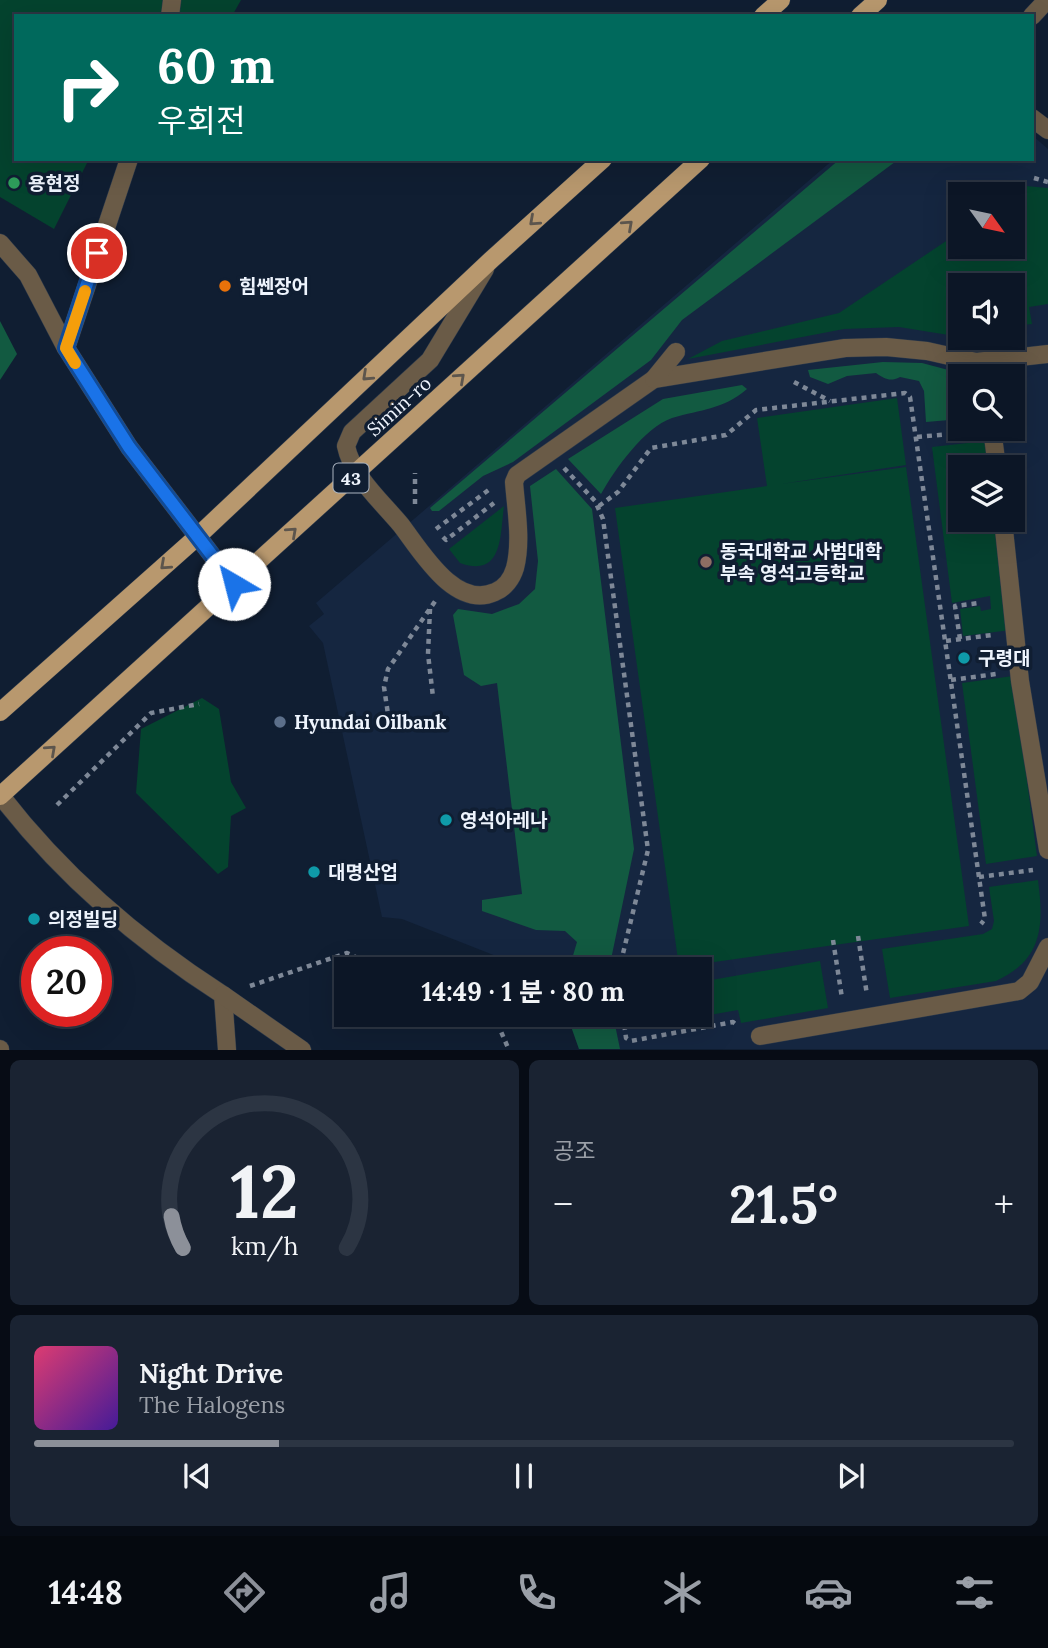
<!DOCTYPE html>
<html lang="ko">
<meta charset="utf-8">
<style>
body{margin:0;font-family:Lora,"Noto Sans KR",serif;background:#1a2332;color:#f1f3f6;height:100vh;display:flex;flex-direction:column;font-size:26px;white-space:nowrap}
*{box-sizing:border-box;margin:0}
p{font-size:23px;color:#9a9fa7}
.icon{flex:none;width:38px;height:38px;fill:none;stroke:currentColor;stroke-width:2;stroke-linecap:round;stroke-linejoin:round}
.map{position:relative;height:1050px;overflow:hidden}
.drawer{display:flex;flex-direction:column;gap:10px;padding:10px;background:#070c15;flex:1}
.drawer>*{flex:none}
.hud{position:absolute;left:14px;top:14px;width:1020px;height:147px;border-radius:0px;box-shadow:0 7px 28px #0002,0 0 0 2px #2c3543;background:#00695c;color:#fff;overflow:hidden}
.needle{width:46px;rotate:123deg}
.controls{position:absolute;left:948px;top:182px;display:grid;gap:14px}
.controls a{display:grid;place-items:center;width:77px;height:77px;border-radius:0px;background:#0c1626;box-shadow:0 7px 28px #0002,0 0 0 2px #2c3543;font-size:35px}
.speed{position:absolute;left:21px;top:936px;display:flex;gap:14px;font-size:35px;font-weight:700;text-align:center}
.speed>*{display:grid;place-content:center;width:91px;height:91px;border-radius:50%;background:#0c1626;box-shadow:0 7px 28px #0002,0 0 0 2px #2c3543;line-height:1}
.speed .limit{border:10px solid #d22;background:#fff;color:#111}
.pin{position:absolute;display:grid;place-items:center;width:60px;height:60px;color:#fff;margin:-30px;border:4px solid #fff;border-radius:50%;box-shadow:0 2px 7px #0007}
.me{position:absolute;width:77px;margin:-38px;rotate:323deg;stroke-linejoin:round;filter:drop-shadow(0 0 5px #0008)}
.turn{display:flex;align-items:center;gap:24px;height:147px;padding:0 28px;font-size:32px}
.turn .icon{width:91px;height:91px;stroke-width:2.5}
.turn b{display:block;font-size:49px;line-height:60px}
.big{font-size:52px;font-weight:700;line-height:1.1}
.drawer .widget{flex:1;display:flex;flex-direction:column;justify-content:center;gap:10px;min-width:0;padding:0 24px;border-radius:10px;background:#1a2332}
.drawer .dial{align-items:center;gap:0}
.dial svg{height:182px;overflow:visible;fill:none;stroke:#2c3543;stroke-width:7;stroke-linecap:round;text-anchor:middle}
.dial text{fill:#f1f3f6;stroke:none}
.song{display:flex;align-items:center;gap:21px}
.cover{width:84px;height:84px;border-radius:10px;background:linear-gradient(135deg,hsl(340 70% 55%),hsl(260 70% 35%))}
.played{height:7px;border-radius:4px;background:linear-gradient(90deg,#8c9099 25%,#2c3543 25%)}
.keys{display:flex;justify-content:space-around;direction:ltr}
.heat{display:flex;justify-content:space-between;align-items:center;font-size:38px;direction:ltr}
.drawer .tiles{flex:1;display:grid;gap:10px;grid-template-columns:1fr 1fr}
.widget:last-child{grid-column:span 2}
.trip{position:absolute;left:334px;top:957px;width:378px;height:70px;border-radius:0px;background:#0c1626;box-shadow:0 7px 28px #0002,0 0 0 2px #2c3543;font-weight:700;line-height:70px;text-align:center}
.tabs{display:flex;height:112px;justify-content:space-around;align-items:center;background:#05090f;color:#9a9fa7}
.tabs .icon{width:49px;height:49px}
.tabs .selected{color:#8c9099}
.tabs b{font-size:32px;color:#f1f3f6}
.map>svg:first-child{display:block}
</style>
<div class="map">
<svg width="1048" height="1050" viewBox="0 0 1048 1050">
<rect width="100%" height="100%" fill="#101e32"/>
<path fill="#152640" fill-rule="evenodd" d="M 1033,136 L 1048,149 L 1048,1049 L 579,1049 L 567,1015 L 700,1015 L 700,970 L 529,969 L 402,919 L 382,917 L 323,643 L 309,626 L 324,614 L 316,603 L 834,159 L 1032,159 ZM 961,194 L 1013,194 L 1013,247 L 961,247 ZM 961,285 L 1013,285 L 1013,338 L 961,338 ZM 961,376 L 1013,376 L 1013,429 L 961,429 ZM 961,467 L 1013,467 L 1013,520 L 961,520 Z"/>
<g fill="#04432e">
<path d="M 0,0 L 241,0 L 232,16 L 16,16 L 16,159 L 89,159 L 54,229 L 0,197 Z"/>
<path d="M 1026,186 L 1048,188 L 1048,304 L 1029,307 L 1032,324 L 1013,326 L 1013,285 L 961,285 L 961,337 L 899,327 L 844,329 L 688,359 L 722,341 L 839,313 L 961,231 L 961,247 L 1013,247 L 1013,195 Z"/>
<path d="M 897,398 L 906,465 L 781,484 L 906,467 L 969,926 L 679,967 L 615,508 L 767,486 L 757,418 Z"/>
<path d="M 986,441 L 990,467 L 961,467 L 961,520 L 997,520 L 1011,630 L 963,636 L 960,609 L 980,606 L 981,611 L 991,609 L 990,596 L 952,603 L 932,447 Z"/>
<path d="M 504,506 C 500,536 503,578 460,563 L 449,549 Z"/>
<path d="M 1013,676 L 1037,856 L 986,864 L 962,683 Z"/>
<path d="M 202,698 L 219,709 L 231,782 L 246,808 L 231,816 L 228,867 L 218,874 L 136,793 L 141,729 Z"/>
<path d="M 1038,880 C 1044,925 1043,960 996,981 L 890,998 L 882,949 L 983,934 L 992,929 L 994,921 L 989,887 Z"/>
<path d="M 820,961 L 828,1008 L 741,1023 L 738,1010 L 641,1027 L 639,1015 L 700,1015 L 700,982 Z"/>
</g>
<g fill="#125a41">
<path d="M 840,159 L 899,159 L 682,320 L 651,360 L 513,462 L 483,476 L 439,511 L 432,511 L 430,508 Z"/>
<path d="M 0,321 L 17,354 L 0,380 Z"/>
<path d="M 883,362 L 922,363 L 971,376 L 961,376 L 961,419 L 926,422 L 924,391 L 919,381 L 900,377 C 890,382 885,379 876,373 L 847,376 L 828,384 L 810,377 L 808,370 Z"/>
<path d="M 742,385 L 747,389 C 722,410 702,409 672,418 C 644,428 615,469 601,494 L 568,459 L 663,399 Z"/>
<path d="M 556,469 L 592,509 L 634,849 L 609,969 L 560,969 L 572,959 L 577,942 L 565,931 L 536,930 L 482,911 L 482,900 L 522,894 L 497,683 L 481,686 L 464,675 L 453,615 L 458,609 L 492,614 L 519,604 L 535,589 L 538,561 L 530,486 Z"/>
<path d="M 567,1015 L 613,1015 L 620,1049 L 579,1049 Z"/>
</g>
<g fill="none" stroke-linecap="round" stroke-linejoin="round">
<defs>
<g id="minor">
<path d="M 170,16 L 172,0"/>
<path d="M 1032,16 L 1047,0"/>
<path d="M 1032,118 L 1048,130"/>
<path d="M 0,243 L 28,275 L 66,348 L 129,447 L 234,584"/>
<path d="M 485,269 L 430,360 L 352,432 L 346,446 C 352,476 382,502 401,525 C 421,551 455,610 495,592 C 505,588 512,578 515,568 C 522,541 516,509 514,482 L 517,475 L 654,379 L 845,348 L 886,347 L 927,351 L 976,362 L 1048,354"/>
<path d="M 66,348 L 129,159"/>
<path d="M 654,379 L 676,352"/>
<path d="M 992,429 L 997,467"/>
<path d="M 1003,520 L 1020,681 L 1048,850"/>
<path d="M 1,796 C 62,875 139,941 223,995 L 227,1050"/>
<path d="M 223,995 L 302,1050"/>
<path d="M 760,1036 L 1019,991 L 1030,982 L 1048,947"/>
<path d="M 0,1049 L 0,1050"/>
</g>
<g id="major">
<path d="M 763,16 L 781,0"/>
<path d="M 860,16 L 878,0"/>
<path d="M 0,712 L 198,536 L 491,260 L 603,159"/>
<path d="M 0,796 L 701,159"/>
</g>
</defs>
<use href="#minor" stroke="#2b384a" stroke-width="19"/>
<use href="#major" stroke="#2b384a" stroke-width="19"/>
<g stroke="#7e8897" stroke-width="4.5" stroke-dasharray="5 5" stroke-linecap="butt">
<path d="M 1034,178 L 1048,182"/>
<path d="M 794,382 L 830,401"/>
<path d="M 917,437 L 971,432"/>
<path d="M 564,468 L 595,501 L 603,519 L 648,850 L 619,970"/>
<path d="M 415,504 L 415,473"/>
<path d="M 599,506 L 618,492 L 651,448 L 726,435 L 756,410 L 905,393 L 910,397 L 985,919 L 981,924"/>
<path d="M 436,529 L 490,489"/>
<path d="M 443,537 L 446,540 L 494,503"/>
<path d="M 430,609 L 428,654 L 433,697"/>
<path d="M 960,639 L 955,606 L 979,603"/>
<path d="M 946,641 L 992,635"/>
<path d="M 951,680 L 996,674"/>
<path d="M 389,721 L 384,687 L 388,669 L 436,600"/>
<path d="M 57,805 L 151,713 L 199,704"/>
<path d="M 979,877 L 1033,870"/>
<path d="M 858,936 L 867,995"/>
<path d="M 833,940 L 842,998"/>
<path d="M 250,986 L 347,953 L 383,970"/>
<path d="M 478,1015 L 499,1027 L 509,1050"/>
<path d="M 623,1015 L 626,1038 L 631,1041 L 733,1022 L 738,1026"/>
</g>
<use href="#minor" stroke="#6a5b47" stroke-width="18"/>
<use href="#major" stroke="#b8986e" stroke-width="18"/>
</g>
<defs><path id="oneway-chevron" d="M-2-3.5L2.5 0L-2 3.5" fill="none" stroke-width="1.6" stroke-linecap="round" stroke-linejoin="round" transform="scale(1.75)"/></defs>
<g stroke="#5c554d">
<use href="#oneway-chevron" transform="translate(534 221) rotate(138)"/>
<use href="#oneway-chevron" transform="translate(628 225) rotate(-42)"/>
<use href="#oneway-chevron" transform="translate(367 376) rotate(137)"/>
<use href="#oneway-chevron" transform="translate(460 378) rotate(-42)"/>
<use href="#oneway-chevron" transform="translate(292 532) rotate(-42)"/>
<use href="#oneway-chevron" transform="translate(165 565) rotate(138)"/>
<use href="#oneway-chevron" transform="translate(51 750) rotate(-42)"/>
</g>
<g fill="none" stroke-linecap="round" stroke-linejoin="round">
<defs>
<path id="route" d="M 97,253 L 66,348 L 129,447 L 234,584"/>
</defs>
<use href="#route" stroke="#114b97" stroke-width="18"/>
<use href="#route" stroke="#1a73e8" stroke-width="12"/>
<path stroke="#f59e0b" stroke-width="12" d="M 75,363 L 66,348 L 85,291"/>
</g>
<circle fill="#2e9e5b" stroke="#101e32" stroke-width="2.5" cx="14" cy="183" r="7"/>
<circle fill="#e8710a" stroke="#101e32" stroke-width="2.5" cx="225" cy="286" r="7"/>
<circle fill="#8d6e63" stroke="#101e32" stroke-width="2.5" cx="706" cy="562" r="7"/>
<g fill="#0f9aa8" stroke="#101e32" stroke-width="2.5">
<circle cx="964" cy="658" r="7"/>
<circle cx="446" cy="820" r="7"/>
<circle cx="314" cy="872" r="7"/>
<circle cx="34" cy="919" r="7"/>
</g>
<circle fill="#5c6f8a" stroke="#101e32" stroke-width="2.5" cx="280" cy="722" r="7"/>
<g text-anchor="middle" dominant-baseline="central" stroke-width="7" stroke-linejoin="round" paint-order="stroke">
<rect fill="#101e32" stroke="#abb4c0" stroke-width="2" x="333.5" y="463.5" width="35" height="29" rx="5"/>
<g font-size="18" font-weight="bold" fill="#eef4fd">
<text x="351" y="478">43</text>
</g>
<g font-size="19" font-weight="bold" fill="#eef4fd" stroke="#101e32" text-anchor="start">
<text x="28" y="183">용현정</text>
<text x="239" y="286">힘쎈장어</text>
<text x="720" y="551">동국대학교 사범대학<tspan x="720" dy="22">부속 영석고등학교</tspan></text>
<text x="978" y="658">구령대</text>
<text x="294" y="722">Hyundai Oilbank</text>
<text x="460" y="820">영석아레나</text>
<text x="328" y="872">대명산업</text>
<text x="48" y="919">의정빌딩</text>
</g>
<g font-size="19" fill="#eef4fd" stroke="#101e32">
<text transform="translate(399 406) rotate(-42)">Simin-ro</text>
</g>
</g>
</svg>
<div class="controls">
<a><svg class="needle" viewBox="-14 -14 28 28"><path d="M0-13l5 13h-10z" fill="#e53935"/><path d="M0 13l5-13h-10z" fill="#9a9fa7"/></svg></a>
<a><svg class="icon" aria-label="sound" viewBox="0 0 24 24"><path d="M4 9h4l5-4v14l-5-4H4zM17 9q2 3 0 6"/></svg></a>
<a><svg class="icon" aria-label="search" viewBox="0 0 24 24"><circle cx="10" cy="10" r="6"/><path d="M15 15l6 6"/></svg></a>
<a><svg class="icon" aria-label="layers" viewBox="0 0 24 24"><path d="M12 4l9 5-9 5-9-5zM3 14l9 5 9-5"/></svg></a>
</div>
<div class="speed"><div class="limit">20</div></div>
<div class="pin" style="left:97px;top:253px;background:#d93025"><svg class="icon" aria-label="arrive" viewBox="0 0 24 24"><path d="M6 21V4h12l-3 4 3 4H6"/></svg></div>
<svg class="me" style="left:234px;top:584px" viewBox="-20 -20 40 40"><circle r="19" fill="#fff"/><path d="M0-13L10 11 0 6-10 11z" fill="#1a73e8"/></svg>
<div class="trip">14:49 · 1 분 · 80 m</div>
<div class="hud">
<div class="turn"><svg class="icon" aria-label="right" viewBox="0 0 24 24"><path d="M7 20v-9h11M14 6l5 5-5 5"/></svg><div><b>60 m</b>우회전</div></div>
</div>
</div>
<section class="drawer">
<div class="tiles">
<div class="widget dial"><svg viewBox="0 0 100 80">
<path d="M14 69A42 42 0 1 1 86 69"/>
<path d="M14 69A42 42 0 0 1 9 55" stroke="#8c9099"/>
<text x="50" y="56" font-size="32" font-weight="700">12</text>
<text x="50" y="72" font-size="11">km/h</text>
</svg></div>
<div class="widget"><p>공조</p>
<div class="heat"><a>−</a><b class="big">21.5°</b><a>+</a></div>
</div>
<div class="widget">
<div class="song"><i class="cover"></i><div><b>Night Drive</b><p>The Halogens</p></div></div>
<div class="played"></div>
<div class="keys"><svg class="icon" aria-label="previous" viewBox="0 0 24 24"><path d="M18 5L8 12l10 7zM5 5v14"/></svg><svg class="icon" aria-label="pause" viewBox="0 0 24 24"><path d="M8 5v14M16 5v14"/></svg><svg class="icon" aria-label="next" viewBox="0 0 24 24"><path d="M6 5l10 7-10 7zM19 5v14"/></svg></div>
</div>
</div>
</section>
<nav class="tabs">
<b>14:48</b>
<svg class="icon selected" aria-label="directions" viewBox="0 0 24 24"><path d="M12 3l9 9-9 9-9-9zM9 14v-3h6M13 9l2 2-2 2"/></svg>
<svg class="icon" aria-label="music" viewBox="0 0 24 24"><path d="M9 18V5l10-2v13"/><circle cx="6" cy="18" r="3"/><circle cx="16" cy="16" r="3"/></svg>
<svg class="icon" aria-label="phone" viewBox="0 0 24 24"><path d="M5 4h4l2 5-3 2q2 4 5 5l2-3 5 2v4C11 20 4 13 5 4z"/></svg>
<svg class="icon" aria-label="climate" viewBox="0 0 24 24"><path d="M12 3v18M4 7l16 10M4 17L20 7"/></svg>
<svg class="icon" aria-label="car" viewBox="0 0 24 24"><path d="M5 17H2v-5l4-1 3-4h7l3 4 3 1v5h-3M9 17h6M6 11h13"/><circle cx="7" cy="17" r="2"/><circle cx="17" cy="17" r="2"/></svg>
<svg class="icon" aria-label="filters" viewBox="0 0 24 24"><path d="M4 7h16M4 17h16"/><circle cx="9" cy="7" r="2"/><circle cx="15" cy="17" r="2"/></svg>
</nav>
